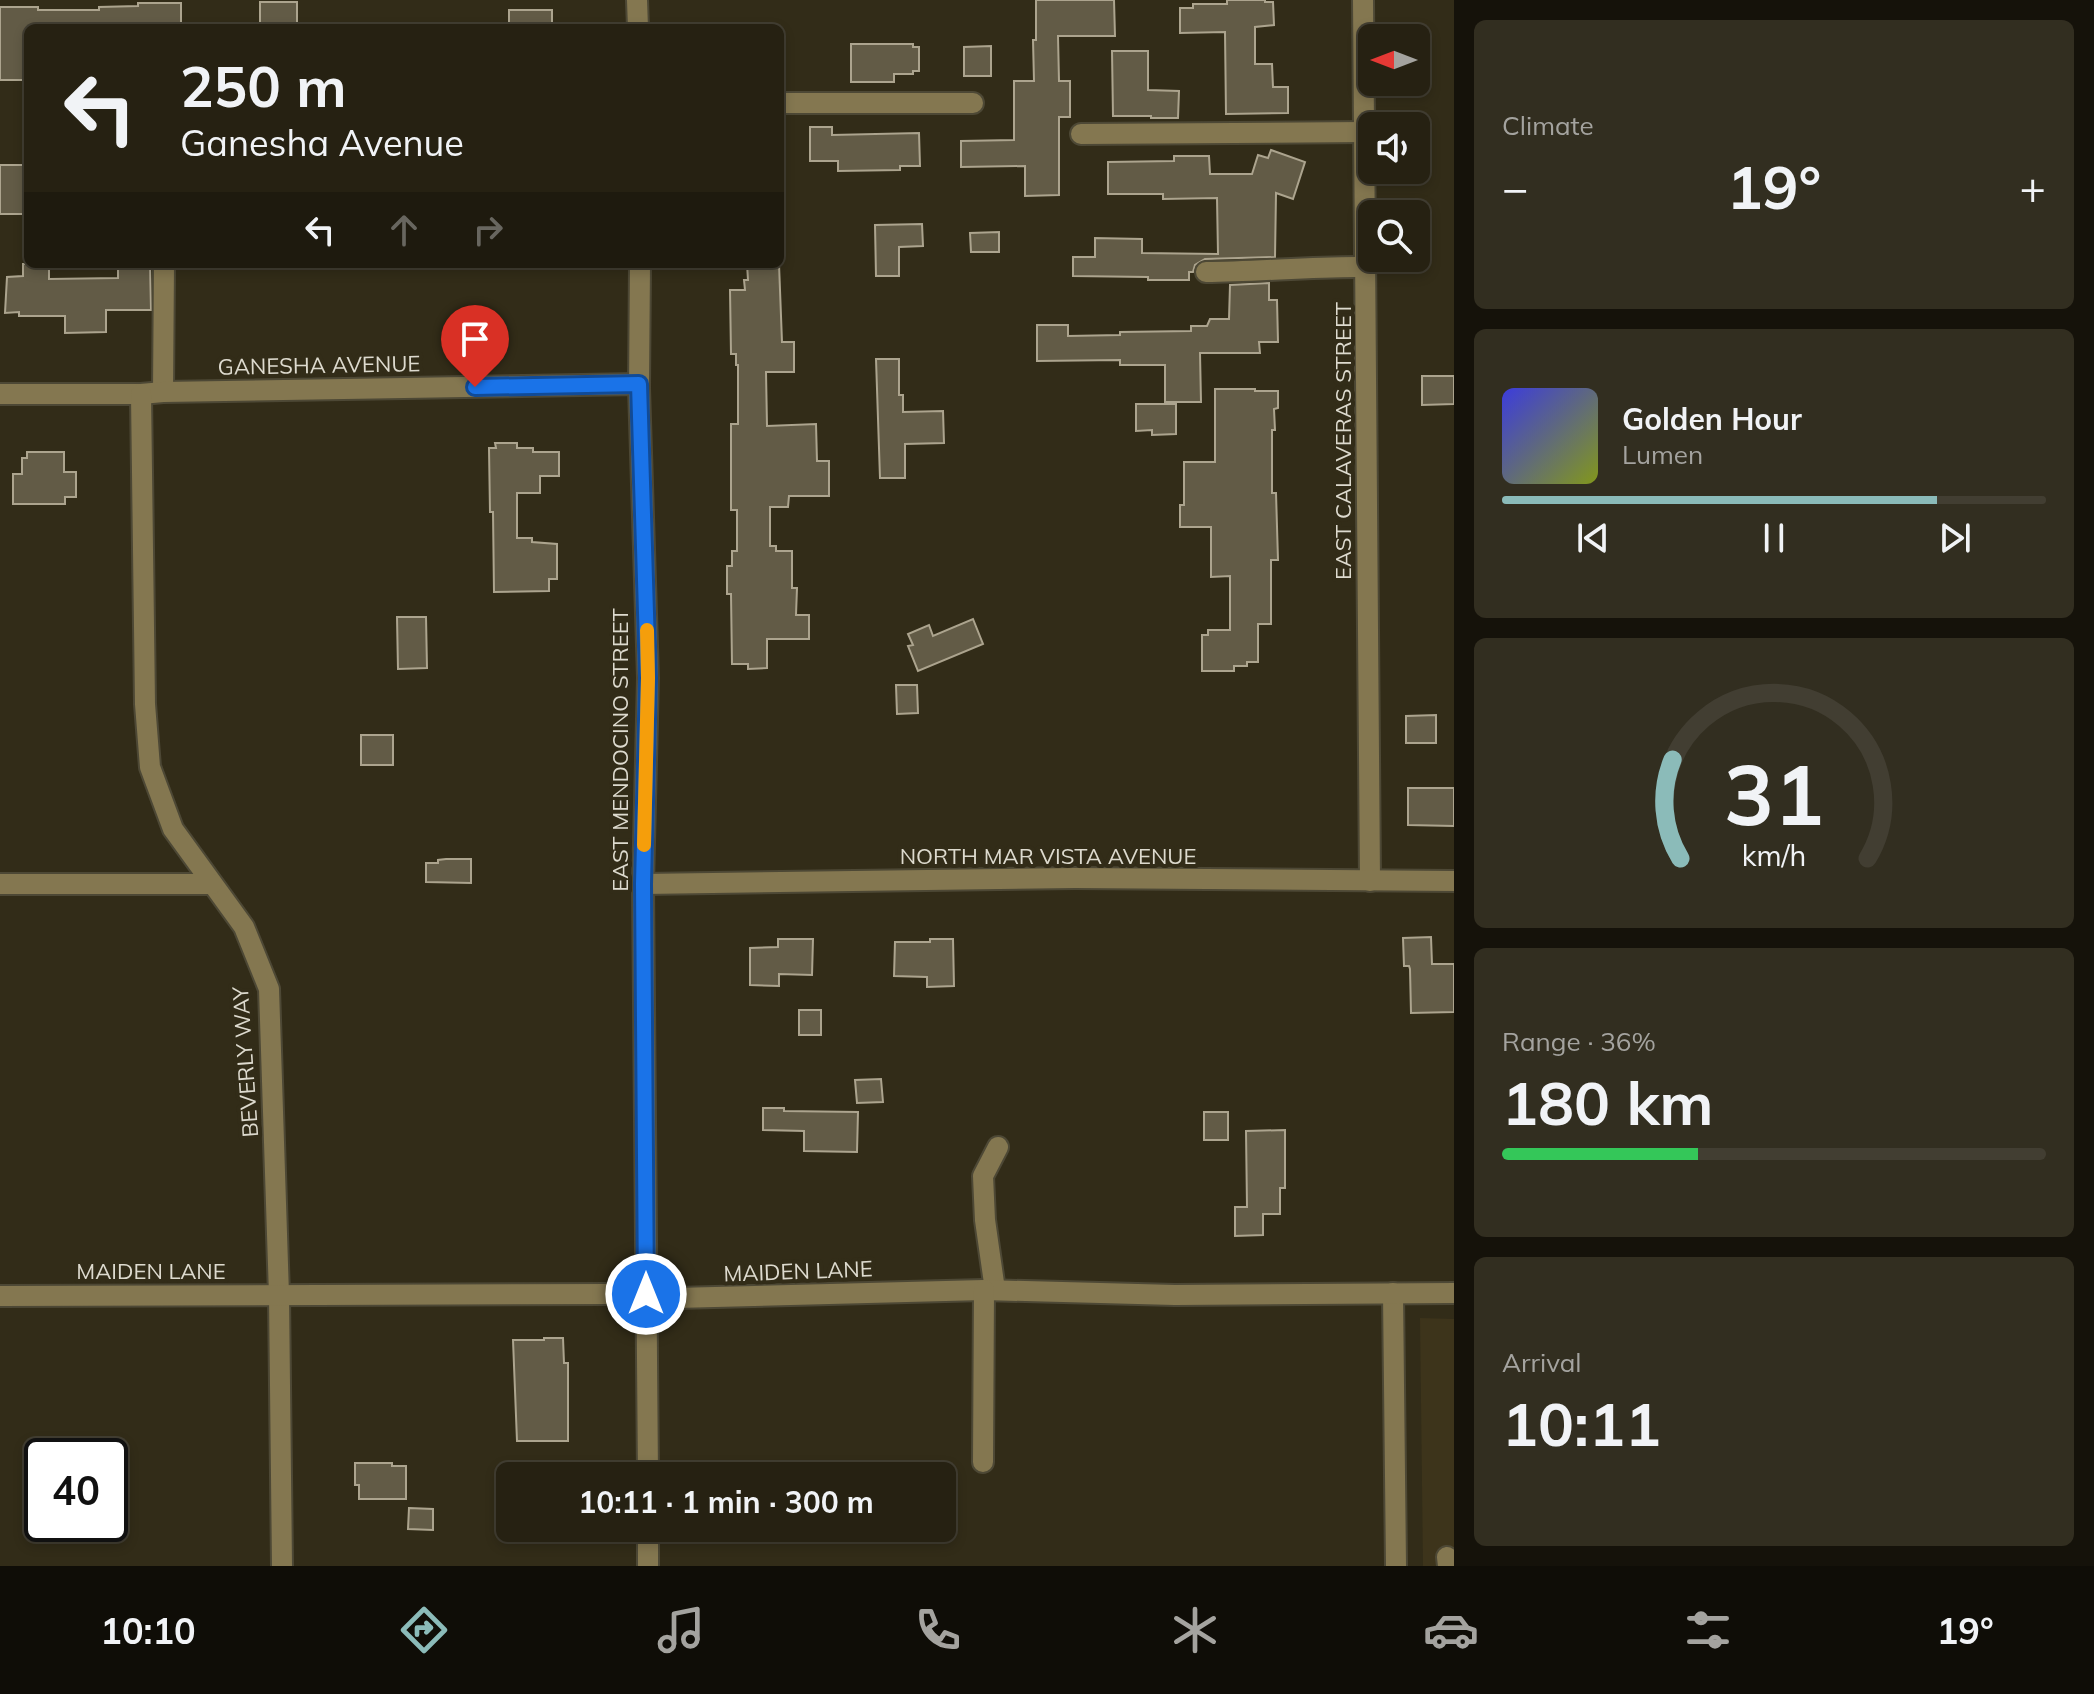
<!DOCTYPE html>
<meta charset="utf-8">
<style>
body{margin:0;font-family:Mulish,sans-serif;background:#322e20;color:#f1f3f6;height:100vh;display:flex;flex-direction:column;font-size:30px;white-space:nowrap}
*{box-sizing:border-box;margin:0}
p{font-size:26px;color:#a4a39f}
.icon{flex:none;width:44px;height:44px;fill:none;stroke:currentColor;stroke-width:2;stroke-linecap:round;stroke-linejoin:round}
.map{position:relative;flex:1;overflow:hidden}
.panel{display:flex;flex-direction:column;gap:20px;padding:20px;background:#15120a;width:640px}
.panel>*{flex:none}
.banner{position:absolute;left:24px;top:24px;width:760px;height:244px;border-radius:12px;box-shadow:0 4px 12px #0003,0 0 0 2px #423e32;background:#262112;color:#f1f3f6;overflow:hidden}
.needle{width:52px;rotate:270deg}
.fabs{position:absolute;left:1358px;top:24px;display:grid;gap:16px}
.fabs a{display:grid;place-items:center;width:72px;height:72px;border-radius:12px;background:#262112;box-shadow:0 4px 12px #0003,0 0 0 2px #423e32;font-size:40px}
.speed{position:absolute;left:24px;top:1438px;display:flex;gap:16px;font-size:40px;font-weight:700;text-align:center}
.speed>*{display:grid;place-content:center;width:104px;height:104px;border-radius:50%;background:#262112;box-shadow:0 4px 12px #0003,0 0 0 2px #423e32;line-height:1}
.speed .limit{border:4px solid #111;border-radius:12px;background:#fff;color:#111}
.pin{position:absolute;display:grid;place-items:center;width:68px;height:68px;color:#fff;margin:-82px -34px;border-radius:50% 50% 50% 0;rotate:-45deg;box-shadow:0 0 8px #0007}
.pin .icon{rotate:45deg}
.me{position:absolute;width:88px;margin:-44px;rotate:0deg;stroke-linejoin:round;filter:drop-shadow(0 0 6px #0008)}
.turn{display:flex;align-items:center;gap:28px;height:168px;padding:0 24px;font-size:36px}
.turn .icon{width:104px;height:104px;stroke-width:2.5}
.turn b{display:block;font-size:56px;line-height:68px}
.lanes{display:flex;align-items:center;height:76px;padding:0 24px;background:#0003;justify-content:center;gap:40px;direction:ltr}
.lanes .off{opacity:.35}
.big{font-size:60px;font-weight:700;line-height:1.1}
.panel .card{flex:1;display:flex;flex-direction:column;justify-content:center;gap:12px;min-width:0;padding:0 28px;border-radius:12px;background:#322e20}
.panel .dial{align-items:center;gap:0}
.dial svg{height:208px;overflow:visible;fill:none;stroke:#423e32;stroke-width:7;stroke-linecap:round;text-anchor:middle}
.dial text{fill:#f1f3f6;stroke:none}
.song{display:flex;align-items:center;gap:24px}
.cover{width:96px;height:96px;border-radius:12px;background:linear-gradient(135deg,hsl(240 70% 55%),hsl(70 70% 35%))}
.played{height:8px;border-radius:4px;background:linear-gradient(90deg,#8bbbb9 80%,#423e32 80%)}
.keys{display:flex;justify-content:space-around;direction:ltr}
.heat{display:flex;justify-content:space-between;align-items:center;font-size:44px;direction:ltr}
.charge{height:12px;border-radius:6px;background:linear-gradient(90deg,#34c759 36%,#423e32 0)}
.trip{position:absolute;left:496px;top:1462px;width:460px;height:80px;border-radius:12px;background:#262112;box-shadow:0 4px 12px #0003,0 0 0 2px #423e32;font-weight:700;line-height:80px;text-align:center}
.tab-bar{display:flex;height:128px;justify-content:space-around;align-items:center;background:#0f0d07;color:#a4a39f}
.tab-bar .icon{width:56px;height:56px}
.tab-bar .active{color:#8bbbb9}
.tab-bar b{font-size:36px;color:#f1f3f6}
main{display:flex;flex:1;min-height:0}
.map>svg:first-child{display:block}
</style>
<main>
<div class="map">
<svg width="1454" height="1566" viewBox="0 0 1454 1566">
<rect width="100%" height="100%" fill="#322c18"/>
<path fill="#3d341b" d="M 1420,1318 L 1454,1319 L 1454,1566 L 1423,1566 Z"/>
<g fill="#625b46" stroke="#aca48e" stroke-width="2">
<path d="M 1036,0 L 1114,0 L 1115,36 L 1058,36 L 1059,81 L 1070,81 L 1070,117 L 1059,117 L 1059,195 L 1025,196 L 1025,166 L 961,167 L 961,141 L 1014,140 L 1014,81 L 1034,81 L 1033,40 L 1036,40 Z"/>
<path d="M 1227,0 L 1265,0 L 1265,2 L 1273,2 L 1274,25 L 1255,27 L 1255,64 L 1272,64 L 1273,87 L 1288,87 L 1288,113 L 1226,114 L 1225,32 L 1180,33 L 1180,8 L 1193,8 L 1193,4 L 1227,4 Z"/>
<rect x="260" y="2" width="37" height="26"/>
<path d="M 138,3 L 181,3 L 181,28 L 28,28 L 28,80 L 0,80 L 0,7 L 38,7 L 38,10 L 99,10 L 99,7 L 138,6 Z"/>
<rect x="509" y="10" width="43" height="18"/>
<path d="M 851,44 L 913,44 L 913,47 L 919,47 L 919,71 L 913,71 L 913,74 L 894,74 L 894,82 L 851,82 Z"/>
<path d="M 991,46 L 991,76 L 964,76 L 964,47 Z"/>
<path d="M 1112,51 L 1148,51 L 1148,90 L 1179,91 L 1178,118 L 1151,118 L 1151,116 L 1113,116 Z"/>
<path d="M 810,127 L 832,127 L 832,135 L 919,133 L 920,166 L 900,166 L 900,170 L 838,171 L 838,161 L 810,161 Z"/>
<path d="M 1271,150 L 1305,162 L 1293,199 L 1276,193 L 1275,257 L 1205,259 L 1195,265 L 1193,272 L 1189,272 L 1189,280 L 1148,280 L 1148,277 L 1073,276 L 1073,257 L 1095,257 L 1095,238 L 1142,239 L 1142,253 L 1218,254 L 1217,198 L 1163,199 L 1163,194 L 1108,194 L 1108,162 L 1174,161 L 1174,156 L 1209,156 L 1210,174 L 1252,174 L 1258,155 L 1268,158 Z"/>
<rect x="0" y="165" width="28" height="49"/>
<path d="M 922,224 L 923,246 L 899,247 L 899,276 L 876,276 L 875,225 Z"/>
<path d="M 999,232 L 999,252 L 971,252 L 970,233 Z"/>
<path d="M 23,264 L 49,264 L 49,279 L 118,278 L 118,267 L 128,267 L 128,264 L 150,264 L 151,310 L 106,310 L 106,332 L 65,333 L 65,316 L 19,316 L 19,312 L 5,313 L 7,277 L 23,276 Z"/>
<path d="M 747,264 L 779,264 L 782,342 L 794,342 L 794,372 L 766,372 L 767,426 L 816,424 L 817,461 L 829,461 L 829,496 L 789,496 L 788,507 L 770,507 L 770,546 L 776,546 L 776,551 L 792,551 L 792,588 L 797,588 L 796,615 L 809,615 L 809,639 L 767,639 L 767,668 L 748,669 L 748,664 L 732,664 L 731,594 L 727,594 L 727,566 L 732,566 L 732,551 L 737,551 L 737,510 L 731,510 L 731,424 L 738,424 L 738,365 L 736,365 L 736,354 L 731,354 L 730,290 L 745,290 L 744,280 L 748,280 Z"/>
<path d="M 1269,283 L 1269,300 L 1277,300 L 1278,342 L 1259,342 L 1260,353 L 1200,353 L 1201,402 L 1165,402 L 1165,365 L 1120,365 L 1120,360 L 1037,361 L 1037,325 L 1068,325 L 1068,336 L 1120,335 L 1120,332 L 1191,331 L 1191,326 L 1207,326 L 1210,319 L 1229,319 L 1230,285 Z"/>
<path d="M 876,359 L 899,359 L 899,395 L 903,395 L 903,412 L 943,411 L 944,443 L 905,444 L 905,478 L 880,478 Z"/>
<path d="M 1422,376 L 1454,376 L 1454,404 L 1422,405 Z"/>
<path d="M 1215,389 L 1255,389 L 1255,391 L 1278,391 L 1278,408 L 1274,409 L 1275,430 L 1272,430 L 1272,493 L 1276,493 L 1278,560 L 1271,560 L 1271,624 L 1258,624 L 1258,662 L 1247,662 L 1247,666 L 1234,666 L 1234,671 L 1202,671 L 1202,635 L 1208,635 L 1208,630 L 1230,630 L 1230,576 L 1211,577 L 1211,527 L 1180,527 L 1180,505 L 1184,505 L 1184,462 L 1215,462 Z"/>
<path d="M 1136,404 L 1176,404 L 1176,434 L 1152,435 L 1152,430 L 1136,431 Z"/>
<path d="M 495,443 L 517,443 L 517,448 L 533,448 L 533,452 L 559,452 L 559,476 L 540,476 L 540,493 L 517,493 L 517,538 L 532,538 L 532,542 L 557,544 L 557,579 L 549,579 L 549,591 L 494,592 L 493,512 L 490,512 L 489,448 L 496,448 Z"/>
<path d="M 27,452 L 64,452 L 64,472 L 76,472 L 76,497 L 65,497 L 65,504 L 13,504 L 13,474 L 22,474 L 22,458 L 27,458 Z"/>
<path d="M 397,617 L 426,617 L 427,668 L 398,669 Z"/>
<path d="M 973,619 L 983,644 L 918,671 L 908,646 L 913,645 L 908,634 L 929,625 L 933,636 Z"/>
<path d="M 896,685 L 917,685 L 918,713 L 897,714 Z"/>
<path d="M 1436,715 L 1436,743 L 1406,743 L 1406,716 Z"/>
<rect x="361" y="735" width="32" height="30"/>
<path d="M 1408,788 L 1454,788 L 1454,826 L 1408,825 Z"/>
<path d="M 446,859 L 471,859 L 471,883 L 426,882 L 426,863 L 438,863 L 438,860 Z"/>
<path d="M 1431,937 L 1432,964 L 1454,964 L 1454,1012 L 1411,1013 L 1410,969 L 1409,966 L 1404,966 L 1403,938 Z"/>
<path d="M 778,939 L 813,939 L 812,975 L 779,974 L 779,986 L 750,985 L 750,948 L 778,947 Z"/>
<path d="M 930,939 L 953,939 L 954,986 L 927,987 L 927,977 L 894,976 L 895,942 L 930,942 Z"/>
<rect x="799" y="1010" width="22" height="25"/>
<path d="M 881,1079 L 883,1102 L 857,1103 L 855,1080 Z"/>
<path d="M 763,1108 L 784,1108 L 784,1111 L 858,1112 L 857,1152 L 804,1151 L 804,1131 L 763,1130 Z"/>
<rect x="1204" y="1112" width="24" height="28"/>
<path d="M 1285,1130 L 1285,1188 L 1280,1188 L 1280,1214 L 1263,1214 L 1263,1235 L 1235,1236 L 1235,1207 L 1247,1207 L 1246,1131 Z"/>
<path d="M 544,1338 L 563,1338 L 564,1363 L 568,1363 L 568,1441 L 517,1441 L 513,1340 L 544,1340 Z"/>
<path d="M 355,1463 L 392,1463 L 392,1466 L 406,1466 L 406,1499 L 359,1499 L 359,1485 L 355,1485 Z"/>
<path d="M 409,1508 L 433,1509 L 433,1530 L 408,1529 Z"/>
</g>
<g fill="none" stroke-linecap="round" stroke-linejoin="round">
<defs>
<g id="minor">
<path d="M 637,0 L 638,28"/>
<path d="M 1363,0 L 1370,881"/>
<path d="M 780,103 L 973,103"/>
<path d="M 1081,134 L 1365,132"/>
<path d="M 640,264 L 639,388 L 648,678 L 643,884 L 648,1476"/>
<path d="M 1206,272 C 1259,272 1312,266 1366,267"/>
<path d="M 163,392 L 164,264"/>
<path d="M 0,394 L 141,394 L 163,392 L 639,384"/>
<path d="M 141,394 L 145,704 L 150,767 L 173,829 L 244,927 L 269,989 L 279,1295 L 282,1566"/>
<path d="M 0,884 L 212,884"/>
<path d="M 643,884 L 1075,878 L 1454,881"/>
<path d="M 995,1290 L 985,1220 L 983,1176 L 998,1147"/>
<path d="M 1393,1293 L 1396,1566"/>
<path d="M 0,1296 L 613,1294 L 646,1294 L 676,1298 L 984,1290 L 1175,1295 L 1454,1293"/>
<path d="M 983,1462 L 984,1290"/>
<path d="M 648,1528 L 648,1566"/>
<path d="M 1447,1557 L 1448,1566"/>
</g>
</defs>
<use href="#minor" stroke="#4d4835" stroke-width="24"/>
<use href="#minor" stroke="#847750" stroke-width="20"/>
</g>
<g fill="none" stroke-linecap="round" stroke-linejoin="round">
<defs>
<path id="route" d="M 475,387 L 639,384 L 648,678 L 643,884 L 646,1294"/>
</defs>
<use href="#route" stroke="#114b97" stroke-width="20"/>
<use href="#route" stroke="#1a73e8" stroke-width="14"/>
<path stroke="#f59e0b" stroke-width="14" d="M 644,845 L 648,678 L 647,630"/>
</g>
<g text-anchor="middle" dominant-baseline="central" stroke-width="8" stroke-linejoin="round" paint-order="stroke">
<g font-size="22" fill="#dddace" stroke="#322c18">
<text transform="translate(319 365) rotate(-1)">GANESHA AVENUE</text>
<text transform="translate(1343 441) rotate(-90)">EAST CALAVERAS STREET</text>
<text transform="translate(620 750) rotate(-90)">EAST MENDOCINO STREET</text>
<text x="1048" y="856">NORTH MAR VISTA AVENUE</text>
<text transform="translate(245 1062) rotate(-94)">BEVERLY WAY</text>
<text x="151" y="1271">MAIDEN LANE</text>
<text transform="translate(798 1271) rotate(-2)">MAIDEN LANE</text>
</g>
</g>
</svg>
<div class="fabs">
<a><svg class="needle" viewBox="-14 -14 28 28"><path d="M0-13l5 13h-10z" fill="#e53935"/><path d="M0 13l5-13h-10z" fill="#a4a39f"/></svg></a>
<a><svg class="icon" aria-label="sound" viewBox="0 0 24 24"><path d="M4 9h4l5-4v14l-5-4H4zM17 9q2 3 0 6"/></svg></a>
<a><svg class="icon" aria-label="search" viewBox="0 0 24 24"><circle cx="10" cy="10" r="6"/><path d="M15 15l6 6"/></svg></a>
</div>
<div class="speed"><div class="limit">40</div></div>
<div class="pin" style="left:475px;top:387px;background:#d93025"><svg class="icon" aria-label="arrive" viewBox="0 0 24 24"><path d="M6 21V4h12l-3 4 3 4H6"/></svg></div>
<svg class="me" style="left:646px;top:1294px" viewBox="-20 -20 40 40"><circle r="17" fill="#1a73e8" stroke="#fff" stroke-width="3"/><path d="M0-11L8 9 0 5-8 9z" fill="#fff"/></svg>
<div class="trip">10:11 · 1 min · 300 m</div>
<div class="banner">
<div class="turn"><svg class="icon" aria-label="left" viewBox="0 0 24 24"><path d="M17 20v-9H6M10 6l-5 5 5 5"/></svg><div><b>250 m</b>Ganesha Avenue</div></div>
<div class="lanes"><svg class="icon" aria-label="left" viewBox="0 0 24 24"><path d="M17 20v-9H6M10 6l-5 5 5 5"/></svg><svg class="icon off" aria-label="ahead" viewBox="0 0 24 24"><path d="M12 20V5M6 11l6-6 6 6"/></svg><svg class="icon off" aria-label="right" viewBox="0 0 24 24"><path d="M7 20v-9h11M14 6l5 5-5 5"/></svg></div>
</div>
</div>
<section class="panel">
<div class="card"><p>Climate</p>
<div class="heat"><a>−</a><b class="big">19°</b><a>+</a></div>
</div>
<div class="card">
<div class="song"><i class="cover"></i><div><b>Golden Hour</b><p>Lumen</p></div></div>
<div class="played"></div>
<div class="keys"><svg class="icon" aria-label="previous" viewBox="0 0 24 24"><path d="M18 5L8 12l10 7zM5 5v14"/></svg><svg class="icon" aria-label="pause" viewBox="0 0 24 24"><path d="M8 5v14M16 5v14"/></svg><svg class="icon" aria-label="next" viewBox="0 0 24 24"><path d="M6 5l10 7-10 7zM19 5v14"/></svg></div>
</div>
<div class="card dial"><svg viewBox="0 0 100 80">
<path d="M14 69A42 42 0 1 1 86 69"/>
<path d="M14 69A42 42 0 0 1 11 31" stroke="#8bbbb9"/>
<text x="50" y="56" font-size="32" font-weight="700">31</text>
<text x="50" y="72" font-size="11">km/h</text>
</svg></div>
<div class="card"><p>Range · 36%</p><b class="big">180 km</b><div class="charge"></div></div>
<div class="card"><p>Arrival</p><b class="big">10:11</b></div>
</section>
</main>
<nav class="tab-bar">
<b>10:10</b>
<svg class="icon active" aria-label="directions" viewBox="0 0 24 24"><path d="M12 3l9 9-9 9-9-9zM9 14v-3h6M13 9l2 2-2 2"/></svg>
<svg class="icon" aria-label="music" viewBox="0 0 24 24"><path d="M9 18V5l10-2v13"/><circle cx="6" cy="18" r="3"/><circle cx="16" cy="16" r="3"/></svg>
<svg class="icon" aria-label="phone" viewBox="0 0 24 24"><path d="M5 4h4l2 5-3 2q2 4 5 5l2-3 5 2v4C11 20 4 13 5 4z"/></svg>
<svg class="icon" aria-label="climate" viewBox="0 0 24 24"><path d="M12 3v18M4 7l16 10M4 17L20 7"/></svg>
<svg class="icon" aria-label="car" viewBox="0 0 24 24"><path d="M5 17H2v-5l4-1 3-4h7l3 4 3 1v5h-3M9 17h6M6 11h13"/><circle cx="7" cy="17" r="2"/><circle cx="17" cy="17" r="2"/></svg>
<svg class="icon" aria-label="filters" viewBox="0 0 24 24"><path d="M4 7h16M4 17h16"/><circle cx="9" cy="7" r="2"/><circle cx="15" cy="17" r="2"/></svg>
<b>19°</b>
</nav>
